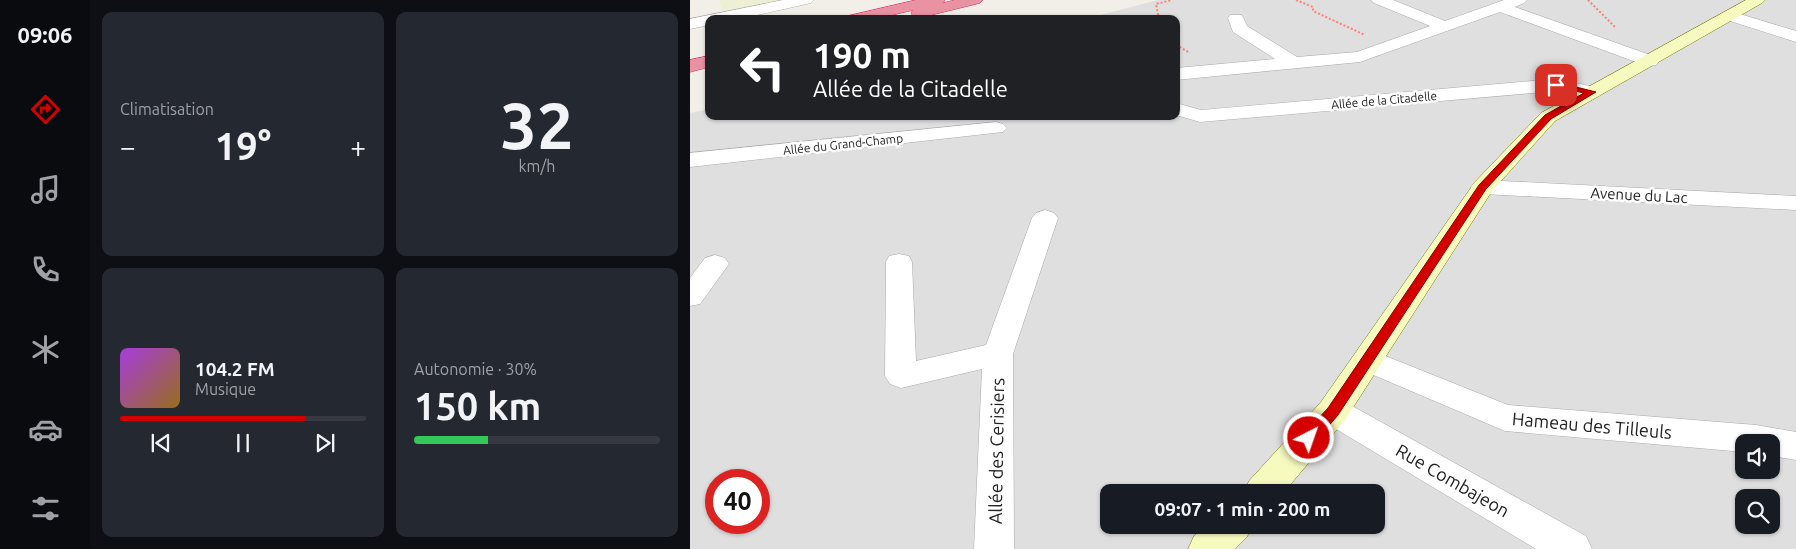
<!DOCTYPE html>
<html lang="fr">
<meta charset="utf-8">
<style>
body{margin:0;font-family:Ubuntu,sans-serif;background:#242831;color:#f1f3f6;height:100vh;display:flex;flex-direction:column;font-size:19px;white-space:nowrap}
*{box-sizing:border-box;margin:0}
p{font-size:16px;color:#9ea1a6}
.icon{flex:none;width:28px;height:28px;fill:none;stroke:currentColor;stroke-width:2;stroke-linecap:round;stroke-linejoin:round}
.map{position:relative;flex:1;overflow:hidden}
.sheet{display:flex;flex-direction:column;gap:12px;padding:12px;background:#0d0f14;width:600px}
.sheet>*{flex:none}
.hud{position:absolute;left:15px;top:15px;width:475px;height:105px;border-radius:10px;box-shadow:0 1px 4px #0004;background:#202124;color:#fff;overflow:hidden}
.controls{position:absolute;left:1045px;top:434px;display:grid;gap:10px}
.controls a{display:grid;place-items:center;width:45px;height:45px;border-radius:10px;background:#171b24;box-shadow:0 1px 4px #0004;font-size:25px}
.speed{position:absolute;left:15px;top:469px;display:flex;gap:10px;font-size:25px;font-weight:700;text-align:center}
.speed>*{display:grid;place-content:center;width:65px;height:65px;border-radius:50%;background:#171b24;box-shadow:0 1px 4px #0004;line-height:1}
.speed .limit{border:8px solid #d22;background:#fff;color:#111}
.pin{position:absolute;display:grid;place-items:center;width:42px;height:42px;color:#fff;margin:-21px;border-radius:10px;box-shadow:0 2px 8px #0006}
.me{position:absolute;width:55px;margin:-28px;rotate:41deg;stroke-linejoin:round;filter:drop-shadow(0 0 4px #0008)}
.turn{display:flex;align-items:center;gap:18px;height:105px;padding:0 25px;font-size:22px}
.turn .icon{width:65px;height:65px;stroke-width:2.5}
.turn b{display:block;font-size:35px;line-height:42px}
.big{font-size:38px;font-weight:700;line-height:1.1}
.sheet .card{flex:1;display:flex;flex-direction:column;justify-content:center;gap:8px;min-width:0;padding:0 18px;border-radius:10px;background:#242831}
.sheet .dial{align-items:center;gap:0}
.dial b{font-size:65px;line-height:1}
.song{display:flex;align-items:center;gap:15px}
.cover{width:60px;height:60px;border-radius:8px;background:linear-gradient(135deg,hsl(280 70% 55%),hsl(40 70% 35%))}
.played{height:5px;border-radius:2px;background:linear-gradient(90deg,#d40000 75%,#363941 75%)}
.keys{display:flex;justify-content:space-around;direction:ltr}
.heat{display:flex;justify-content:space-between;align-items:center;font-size:28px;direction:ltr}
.charge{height:8px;border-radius:4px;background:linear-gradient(90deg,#34c759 30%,#363941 0)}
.sheet .tiles{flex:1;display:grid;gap:12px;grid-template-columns:repeat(2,1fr)}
.trip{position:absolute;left:410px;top:484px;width:285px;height:50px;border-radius:10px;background:#171b24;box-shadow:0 1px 4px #0004;font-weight:700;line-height:50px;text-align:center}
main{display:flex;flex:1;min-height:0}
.tabs{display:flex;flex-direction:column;width:90px;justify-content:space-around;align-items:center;background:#090b0e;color:#9ea1a6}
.tabs .icon{width:35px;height:35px}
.tabs .active{color:#d40000}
.tabs b{font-size:22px;color:#f1f3f6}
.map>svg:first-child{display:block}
</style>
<main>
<nav class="tabs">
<b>09:06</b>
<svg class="icon active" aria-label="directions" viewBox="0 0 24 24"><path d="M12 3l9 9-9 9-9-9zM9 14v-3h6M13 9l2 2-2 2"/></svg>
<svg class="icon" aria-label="music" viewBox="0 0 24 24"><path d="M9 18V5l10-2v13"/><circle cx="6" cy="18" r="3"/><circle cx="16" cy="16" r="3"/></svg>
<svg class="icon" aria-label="phone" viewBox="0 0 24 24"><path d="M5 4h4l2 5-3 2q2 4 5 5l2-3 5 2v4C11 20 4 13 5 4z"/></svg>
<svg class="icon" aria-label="climate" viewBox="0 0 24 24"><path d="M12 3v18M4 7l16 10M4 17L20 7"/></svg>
<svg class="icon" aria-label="car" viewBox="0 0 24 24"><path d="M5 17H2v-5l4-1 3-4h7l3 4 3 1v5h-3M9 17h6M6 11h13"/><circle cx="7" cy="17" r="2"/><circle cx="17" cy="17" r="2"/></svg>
<svg class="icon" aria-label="filters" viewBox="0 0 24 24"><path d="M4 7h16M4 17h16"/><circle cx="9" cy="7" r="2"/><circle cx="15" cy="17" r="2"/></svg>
</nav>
<section class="sheet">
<div class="tiles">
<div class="card"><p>Climatisation</p>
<div class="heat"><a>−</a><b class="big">19°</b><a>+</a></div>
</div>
<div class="card dial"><b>32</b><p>km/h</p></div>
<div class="card">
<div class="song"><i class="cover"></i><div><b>104.2 FM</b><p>Musique</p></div></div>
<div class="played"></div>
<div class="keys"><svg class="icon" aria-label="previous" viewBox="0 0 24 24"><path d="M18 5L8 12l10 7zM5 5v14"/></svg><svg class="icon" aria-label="pause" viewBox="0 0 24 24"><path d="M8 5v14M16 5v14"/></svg><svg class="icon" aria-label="next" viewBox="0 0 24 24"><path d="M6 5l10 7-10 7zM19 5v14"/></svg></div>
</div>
<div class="card"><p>Autonomie · 30%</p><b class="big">150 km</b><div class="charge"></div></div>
</div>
</section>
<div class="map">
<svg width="1106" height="549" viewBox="0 0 1106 549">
<rect width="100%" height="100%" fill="#f2efe9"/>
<path fill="#e0dfdf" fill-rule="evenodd" d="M 468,0 L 1106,0 L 1106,549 L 0,549 L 0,113 L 19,109 L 19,116 L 486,116 L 486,19 L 395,19 ZM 1054,442 L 1081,442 L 1081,470 L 1054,470 ZM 26,480 L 69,480 L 69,522 L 26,522 ZM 419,492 L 686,492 L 686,525 L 419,525 ZM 1054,498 L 1081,498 L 1081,525 L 1054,525 Z"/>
<path fill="#eef0d5" d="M 29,0 L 90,0 L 33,11 Z"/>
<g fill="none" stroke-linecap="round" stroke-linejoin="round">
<defs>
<g id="street">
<path d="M 93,0 L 124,0 L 121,3 L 49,19 L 19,19 L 19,25 L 0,29 L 0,19 Z"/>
<path d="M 681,0 L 703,0 L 755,21 L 814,0 L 837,0 L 834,3 L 825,7 L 966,57 L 969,61 L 966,65 L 960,66 L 954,65 L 810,12 L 670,62 L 486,80 L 486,68 L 585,59 L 543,32 L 538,18 L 540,15 L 552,15 L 557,26 L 607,57 L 667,52 L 740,26 L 684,3 Z"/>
<path d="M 1040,11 L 1106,31 L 1106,42 L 1034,19 L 1032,16 L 1034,13 Z"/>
<path d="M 866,79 L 909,88 L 912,92 L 909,96 L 902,98 L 866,91 L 510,122 L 486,115 L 486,103 L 511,110 Z"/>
<path d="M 306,122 L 313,124 L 317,128 L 313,132 L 0,167 L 0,153 Z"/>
<path d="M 793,180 L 1106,196 L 1106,210 L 793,194 L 785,192 L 781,187 L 785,182 Z"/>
<path d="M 355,210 L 364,213 L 368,218 L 323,354 L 324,549 L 284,549 L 292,369 L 211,388 L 200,384 L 195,376 L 196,262 L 199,256 L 209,254 L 219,256 L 222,262 L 226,361 L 296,345 L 342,218 L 346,213 Z"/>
<path d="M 25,255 L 35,258 L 39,264 L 10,304 L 0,306 L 0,278 L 15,258 Z"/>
<path d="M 678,349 L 818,405 L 1066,425 L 1106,432 L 1106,460 L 1081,456 L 1081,442 L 1054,442 L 1054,452 L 815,431 L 667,368 L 662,360 L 667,352 Z"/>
<path d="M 643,398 L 655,402 L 896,536 L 902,549 L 846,549 L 631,420 L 626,411 L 631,402 Z"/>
</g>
<g id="secondary">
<path d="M 1056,0 L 1075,0 L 1072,3 L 865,121 L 802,191 L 655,420 L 594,492 L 554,492 L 559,481 L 631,402 L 785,182 L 851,113 Z"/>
<path d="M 516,525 L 562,525 L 557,537 L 545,549 L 498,549 L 504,536 Z"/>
</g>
<g id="highway">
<path d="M 226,0 L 255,0 L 253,3 L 265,0 L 293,0 L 290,3 L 229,18 L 223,16 L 221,13 L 223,10 L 186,19 L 156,19 L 158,16 Z"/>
<path d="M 19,56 L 19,67 L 0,72 L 0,60 Z"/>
</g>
</defs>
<use href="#street" stroke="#a9a9a9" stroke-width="1"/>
<use href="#secondary" stroke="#707d05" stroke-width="1"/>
<use href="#highway" stroke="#dc2a67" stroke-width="1"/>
<g stroke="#fa8072" stroke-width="2" stroke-dasharray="2 2" stroke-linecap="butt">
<path d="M 606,0 L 623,7 L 623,11 L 675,35"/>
<path d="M 898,0 L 926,28"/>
<path d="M 469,19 L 466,4 L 482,0"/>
<path d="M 486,45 L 500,53"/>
</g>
<use href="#street" fill="#fff" fill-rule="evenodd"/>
<use href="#secondary" fill="#f7fabf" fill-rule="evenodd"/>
<use href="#highway" fill="#e892a2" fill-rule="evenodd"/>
</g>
<path fill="#d40000" stroke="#8a0000" d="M 866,82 L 906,92 L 861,119 L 796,189 L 648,415 L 624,443 L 619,444 L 614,443 L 612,438 L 614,434 L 638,408 L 789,185 L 855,115 L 894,93 L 863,86 L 863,83 Z"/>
<g text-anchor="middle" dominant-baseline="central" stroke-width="5" stroke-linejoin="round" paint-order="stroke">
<g font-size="12" fill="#222" stroke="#fff">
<text transform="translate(694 100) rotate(-5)">Allée de la Citadelle</text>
<text transform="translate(153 144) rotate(-6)">Allée du Grand-Champ</text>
</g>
<g font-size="15" fill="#222" stroke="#fff">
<text transform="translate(949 195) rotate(3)">Avenue du Lac</text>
</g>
<g font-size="18" fill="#222" stroke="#fff">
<text transform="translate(902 425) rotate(5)">Hameau des Tilleuls</text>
<text transform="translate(306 451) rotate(-89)">Allée des Cerisiers</text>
<text transform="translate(763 480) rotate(30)">Rue Combajeon</text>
</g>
</g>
</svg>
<div class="controls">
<a><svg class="icon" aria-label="sound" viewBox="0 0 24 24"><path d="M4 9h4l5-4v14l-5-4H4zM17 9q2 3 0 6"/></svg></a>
<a><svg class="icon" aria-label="search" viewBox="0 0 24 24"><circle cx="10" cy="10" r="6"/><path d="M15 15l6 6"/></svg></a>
</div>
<div class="speed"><div class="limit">40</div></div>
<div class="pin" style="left:866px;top:85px;background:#d93025"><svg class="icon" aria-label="arrive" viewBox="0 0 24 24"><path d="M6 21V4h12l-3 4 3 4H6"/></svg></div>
<svg class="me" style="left:619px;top:438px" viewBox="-20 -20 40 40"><circle r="17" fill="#d40000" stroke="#fff" stroke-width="3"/><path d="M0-11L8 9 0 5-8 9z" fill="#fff"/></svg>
<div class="trip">09:07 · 1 min · 200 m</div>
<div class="hud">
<div class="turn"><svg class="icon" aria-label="left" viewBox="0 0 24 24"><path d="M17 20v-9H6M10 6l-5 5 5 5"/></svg><div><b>190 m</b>Allée de la Citadelle</div></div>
</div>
</div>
</main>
